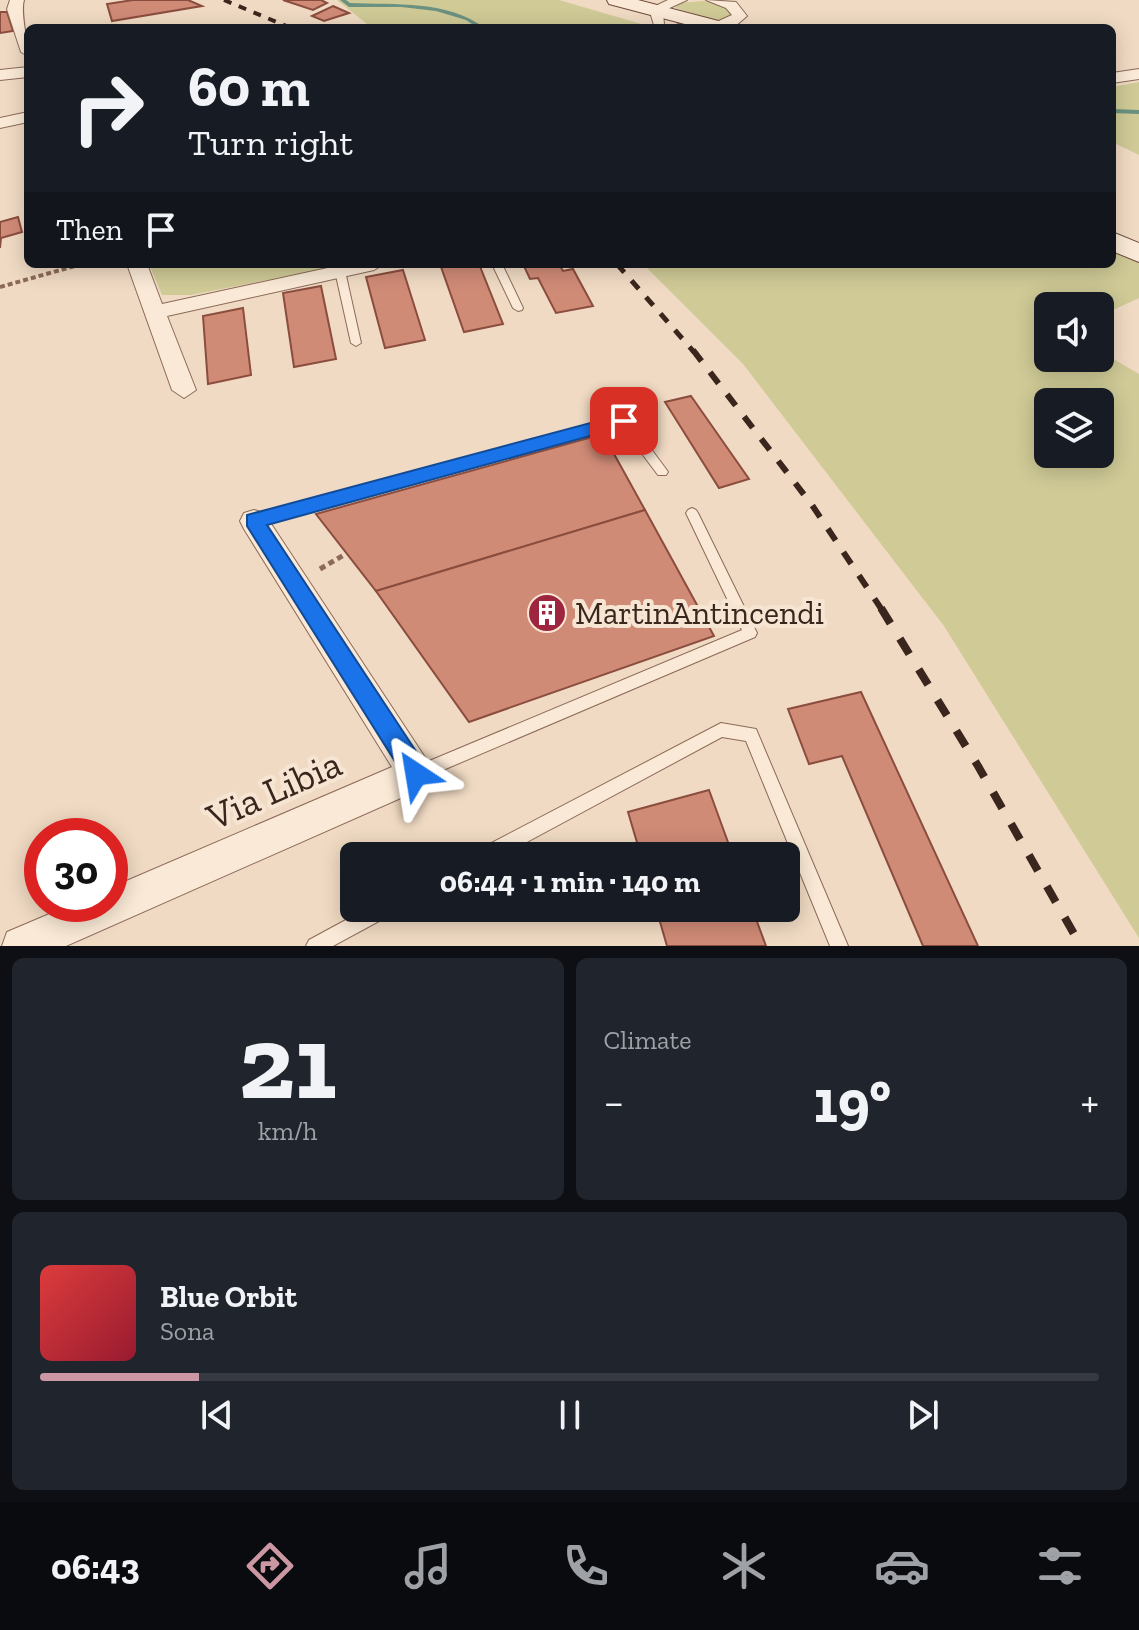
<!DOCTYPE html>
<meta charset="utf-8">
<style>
body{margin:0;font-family:"Zilla Slab",serif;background:#20242c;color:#f1f3f6;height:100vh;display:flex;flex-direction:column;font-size:30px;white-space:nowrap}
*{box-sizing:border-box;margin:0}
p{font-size:26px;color:#9ea1a6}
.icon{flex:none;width:44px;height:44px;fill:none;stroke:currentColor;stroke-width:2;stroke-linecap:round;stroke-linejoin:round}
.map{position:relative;height:946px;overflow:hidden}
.sheet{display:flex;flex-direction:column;gap:12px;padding:12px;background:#0d0f14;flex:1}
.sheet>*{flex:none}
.banner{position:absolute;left:24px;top:24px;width:1092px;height:244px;border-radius:12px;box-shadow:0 4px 20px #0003;background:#171b24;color:#f1f3f6;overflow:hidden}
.buttons{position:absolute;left:1034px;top:292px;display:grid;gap:16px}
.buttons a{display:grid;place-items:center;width:80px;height:80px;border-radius:12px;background:#171b24;box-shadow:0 4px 20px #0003;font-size:40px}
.speed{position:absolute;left:24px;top:818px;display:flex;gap:16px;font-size:40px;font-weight:700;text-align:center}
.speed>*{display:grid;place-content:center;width:104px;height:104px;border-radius:50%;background:#171b24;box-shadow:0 4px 20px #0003;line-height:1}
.speed .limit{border:12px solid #d22;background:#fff;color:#111}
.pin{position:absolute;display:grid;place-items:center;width:68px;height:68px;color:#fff;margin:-34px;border-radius:16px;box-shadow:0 4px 12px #0006}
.me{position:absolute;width:88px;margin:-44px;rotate:327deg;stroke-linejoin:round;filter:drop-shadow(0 0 6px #0008)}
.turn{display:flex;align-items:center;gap:28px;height:168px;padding:0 32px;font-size:36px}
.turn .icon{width:104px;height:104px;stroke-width:2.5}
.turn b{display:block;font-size:56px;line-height:68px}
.then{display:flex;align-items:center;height:76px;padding:0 32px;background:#0003;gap:16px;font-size:30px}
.big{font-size:60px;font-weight:800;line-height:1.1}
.sheet .widget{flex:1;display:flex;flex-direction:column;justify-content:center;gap:12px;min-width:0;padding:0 28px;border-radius:12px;background:#20242c}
.sheet .dial{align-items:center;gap:0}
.dial b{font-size:104px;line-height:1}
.song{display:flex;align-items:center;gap:24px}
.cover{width:96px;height:96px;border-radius:12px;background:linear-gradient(135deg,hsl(0 70% 55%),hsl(350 70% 35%))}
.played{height:8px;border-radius:4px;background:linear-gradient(90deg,#cb97a3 15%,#363941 15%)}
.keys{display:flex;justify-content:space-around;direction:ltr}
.heat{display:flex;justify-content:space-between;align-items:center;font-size:44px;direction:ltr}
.sheet .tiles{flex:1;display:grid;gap:12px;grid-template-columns:1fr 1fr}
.widget:last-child{grid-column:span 2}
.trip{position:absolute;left:340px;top:842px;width:460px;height:80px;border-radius:12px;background:#171b24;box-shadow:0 4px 20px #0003;font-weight:800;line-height:80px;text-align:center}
.tabs{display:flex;height:128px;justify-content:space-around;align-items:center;background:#090b0e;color:#9ea1a6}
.tabs .icon{width:56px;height:56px}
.tabs .current{color:#cb97a3}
.tabs b{font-size:36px;color:#f1f3f6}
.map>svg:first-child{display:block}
</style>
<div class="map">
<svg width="1139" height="946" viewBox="0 0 1139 946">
<rect width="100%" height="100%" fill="#f0dac3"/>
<g fill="#cfca96" fill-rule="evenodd">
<path d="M 337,0 L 559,0 L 655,28 L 372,28 Z"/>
<path d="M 703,1 L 727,6 L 732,14 L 722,22 L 675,8 L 680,3 Z"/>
<path d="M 1139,82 L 1139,155 L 1112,142 L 1112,87 Z"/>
<path d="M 1112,246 L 1139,260 L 1139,298 L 1100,316 L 1100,306 L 1048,306 L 1048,358 L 1100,358 L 1100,351 L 1139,374 L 1139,938 L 944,626 L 743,364 L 643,264 L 1112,264 ZM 1048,402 L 1100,402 L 1100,454 L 1048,454 Z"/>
<path d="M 149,264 L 348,264 L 191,295 L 162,295 Z"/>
</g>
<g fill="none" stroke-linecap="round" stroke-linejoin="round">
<g fill="#6b9181" fill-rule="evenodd">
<path d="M 340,0 L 346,0 L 350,3 C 396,5 447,0 485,28 L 478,28 L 466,20 L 436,11 L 401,7 L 349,7 Z"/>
<path d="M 1112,109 L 1139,110 L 1139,114 L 1112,113 Z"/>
</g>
</g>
<g fill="#d08b77" stroke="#8b4d3d" stroke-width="2">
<path d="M 133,0 L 188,0 L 202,6 L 112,21 L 107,4 Z"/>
<path d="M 283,0 L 321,0 L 327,3 L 313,10 Z"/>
<path d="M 333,6 L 349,13 L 324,21 L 312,16 Z"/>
<path d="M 0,12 L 7,12 L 13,31 L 0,33 Z"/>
<path d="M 18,217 L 22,232 L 1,238 L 0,248 L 0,222 Z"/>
<path d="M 440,264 L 479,264 L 503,324 L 464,332 Z"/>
<path d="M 523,264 L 559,264 L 563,271 L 573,269 L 593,306 L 556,313 L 538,278 L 530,279 Z"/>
<path d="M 403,270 L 425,340 L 385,348 L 366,277 Z"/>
<path d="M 321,286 L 336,359 L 294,367 L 283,293 Z"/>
<path d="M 243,308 L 251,375 L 208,384 L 203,316 Z"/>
<path d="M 691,396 L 749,479 L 719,488 L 665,402 Z"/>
<path d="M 603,434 L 645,510 L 376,591 L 316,514 Z"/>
<path d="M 645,510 L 714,636 L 469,722 L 376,591 Z"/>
<path d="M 861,692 L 978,946 L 923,946 L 842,756 L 809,764 L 788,709 Z"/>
<path d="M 709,790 L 733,856 L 641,856 L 628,812 Z"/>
<path d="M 656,908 L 752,908 L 766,946 L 667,946 Z"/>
</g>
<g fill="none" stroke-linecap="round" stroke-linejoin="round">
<defs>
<g id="lane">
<path d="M 492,264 L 502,264 L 523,308 L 522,310 L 518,311 L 513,308 Z"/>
<path d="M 340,268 L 345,271 L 361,343 L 356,346 L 351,343 L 335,271 Z"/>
<path d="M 624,417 L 628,418 L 666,469 L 668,472 L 666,475 L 658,475 L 621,426 L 254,526 L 250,525 L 248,521 L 250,517 L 254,516 Z"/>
<path d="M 692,508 L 696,510 L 698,513 L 755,629 L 757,633 L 755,637 L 422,779 L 416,782 L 410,779 L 408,774 L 410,769 L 742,630 L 686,513 L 688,510 Z"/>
<path d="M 721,723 L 756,729 L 848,946 L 830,946 L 746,741 L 722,737 L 501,856 L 476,856 L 478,850 Z"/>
<path d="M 368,908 L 395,908 L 392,914 L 333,946 L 306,946 L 309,940 Z"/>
</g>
<g id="street">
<path d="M 10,0 L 24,0 C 20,13 28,40 28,56 L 21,52 L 7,9 Z"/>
<path d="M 668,0 L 687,0 L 663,11 L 664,25 L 654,25 L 649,9 Z"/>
<path d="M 706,0 L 736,2 L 747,16 L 733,28 L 703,28 L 732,15 L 726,8 Z"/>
<path d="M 678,24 L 689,25 L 691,28 L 671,28 Z"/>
<path d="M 28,67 L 28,77 L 0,80 L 0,70 Z"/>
<path d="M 1139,69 L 1139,79 L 1112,83 L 1112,73 Z"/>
<path d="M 28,112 L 28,122 L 0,128 L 0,118 Z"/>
<path d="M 127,264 L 147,264 L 162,304 L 346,264 L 384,264 L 374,270 L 167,316 L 196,390 L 184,398 L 172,390 Z"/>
<path d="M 254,510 L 264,513 L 428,762 L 433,774 L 428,786 L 66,946 L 2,946 L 7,932 L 73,904 L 110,904 L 110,888 L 392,767 L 244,529 L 240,521 L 244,513 Z"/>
</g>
<g id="secondary">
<path d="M 607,0 L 638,0 L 730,24 L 733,28 L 700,28 L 609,4 Z"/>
<path d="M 1112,232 L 1139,243 L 1139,262 L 1112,251 Z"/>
</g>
</defs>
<use href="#lane" stroke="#8b6a58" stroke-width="2"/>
<use href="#street" stroke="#8b6a58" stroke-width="2"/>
<use href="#secondary" stroke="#6d4b3c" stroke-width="2"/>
<path stroke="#8b6a58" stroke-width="4" stroke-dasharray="5 3" stroke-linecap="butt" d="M 0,287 L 82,264"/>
<path stroke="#8b6a58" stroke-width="5" stroke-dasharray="6 4" stroke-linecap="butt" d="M 320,569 L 344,555"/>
<use href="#lane" fill="#fae9d6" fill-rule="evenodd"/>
<use href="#street" fill="#fae9d6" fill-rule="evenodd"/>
<use href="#secondary" fill="#fae9d6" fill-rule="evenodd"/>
<path stroke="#3a261d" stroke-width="4" stroke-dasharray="8 8" stroke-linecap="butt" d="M 224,0 L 291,28"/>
<path stroke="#3a261d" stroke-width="5" stroke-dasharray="11 11" stroke-linecap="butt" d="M 617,264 L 694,352"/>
<path stroke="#3a261d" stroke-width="6" stroke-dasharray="14 14" stroke-linecap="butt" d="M 693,350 L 812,505 L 882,610"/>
<path stroke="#3a261d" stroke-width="8" stroke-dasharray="18 18" stroke-linecap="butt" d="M 881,608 L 978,766 L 1081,946"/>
</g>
<path fill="#1a73e8" stroke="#114b97" stroke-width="2" d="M 624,414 L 633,421 L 630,425 L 267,525 L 425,765 L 428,774 L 425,782 L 416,786 L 408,782 L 247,526 L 247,515 Z"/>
<defs>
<symbol id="building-disc" viewBox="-11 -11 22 22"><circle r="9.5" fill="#9d263e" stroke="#f7e5d3"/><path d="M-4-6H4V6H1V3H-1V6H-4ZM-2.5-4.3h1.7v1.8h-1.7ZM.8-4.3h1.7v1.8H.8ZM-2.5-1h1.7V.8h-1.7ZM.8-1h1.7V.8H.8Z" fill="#fff"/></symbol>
</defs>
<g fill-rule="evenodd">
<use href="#building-disc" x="525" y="591" width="44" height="44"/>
</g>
<g text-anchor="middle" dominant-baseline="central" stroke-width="8" stroke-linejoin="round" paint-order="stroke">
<g font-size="32" fill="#3a261d" stroke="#f7e5d3" text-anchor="start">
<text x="575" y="613">MartinAntincendi</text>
</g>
<g font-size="38" fill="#3a261d" stroke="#f7e5d3">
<text transform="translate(274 790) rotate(-24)">Via Libia</text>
</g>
</g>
</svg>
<div class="buttons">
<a><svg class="icon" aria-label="sound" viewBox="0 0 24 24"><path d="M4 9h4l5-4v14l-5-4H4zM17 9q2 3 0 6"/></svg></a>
<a><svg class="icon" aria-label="layers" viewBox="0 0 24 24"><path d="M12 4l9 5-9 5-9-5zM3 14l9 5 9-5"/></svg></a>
</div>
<div class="speed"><div class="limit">30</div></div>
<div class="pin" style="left:624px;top:421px;background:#d93025"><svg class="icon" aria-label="arrive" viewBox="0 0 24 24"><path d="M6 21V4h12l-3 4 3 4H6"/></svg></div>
<svg class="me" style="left:416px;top:774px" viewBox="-20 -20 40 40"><path d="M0-17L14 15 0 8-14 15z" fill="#1a73e8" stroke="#fff" stroke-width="4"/></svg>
<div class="trip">06:44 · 1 min · 140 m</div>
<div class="banner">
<div class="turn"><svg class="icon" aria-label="right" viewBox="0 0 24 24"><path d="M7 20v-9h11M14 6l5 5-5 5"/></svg><div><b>60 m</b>Turn right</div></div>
<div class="then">Then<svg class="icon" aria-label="arrive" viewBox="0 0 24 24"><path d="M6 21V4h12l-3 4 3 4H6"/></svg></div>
</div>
</div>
<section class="sheet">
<div class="tiles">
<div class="widget dial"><b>21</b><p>km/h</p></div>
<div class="widget"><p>Climate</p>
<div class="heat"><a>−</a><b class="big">19°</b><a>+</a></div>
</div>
<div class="widget">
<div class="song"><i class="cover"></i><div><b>Blue Orbit</b><p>Sona</p></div></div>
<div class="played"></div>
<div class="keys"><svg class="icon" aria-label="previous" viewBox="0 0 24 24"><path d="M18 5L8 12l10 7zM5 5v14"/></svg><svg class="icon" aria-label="pause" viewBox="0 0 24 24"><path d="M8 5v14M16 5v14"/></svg><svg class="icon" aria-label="next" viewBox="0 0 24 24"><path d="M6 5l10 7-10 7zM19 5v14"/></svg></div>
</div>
</div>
</section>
<nav class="tabs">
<b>06:43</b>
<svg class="icon current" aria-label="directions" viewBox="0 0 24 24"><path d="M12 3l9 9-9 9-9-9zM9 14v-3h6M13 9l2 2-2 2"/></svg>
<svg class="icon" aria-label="music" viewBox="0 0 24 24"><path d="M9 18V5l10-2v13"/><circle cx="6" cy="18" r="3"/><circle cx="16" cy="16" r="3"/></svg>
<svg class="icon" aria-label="phone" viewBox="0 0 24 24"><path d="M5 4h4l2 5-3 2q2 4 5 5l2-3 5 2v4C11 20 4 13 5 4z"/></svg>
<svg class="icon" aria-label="climate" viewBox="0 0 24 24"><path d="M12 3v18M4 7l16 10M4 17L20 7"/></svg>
<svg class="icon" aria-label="car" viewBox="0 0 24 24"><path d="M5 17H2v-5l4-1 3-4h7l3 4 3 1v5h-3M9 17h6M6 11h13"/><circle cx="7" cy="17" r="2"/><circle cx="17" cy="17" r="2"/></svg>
<svg class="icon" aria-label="filters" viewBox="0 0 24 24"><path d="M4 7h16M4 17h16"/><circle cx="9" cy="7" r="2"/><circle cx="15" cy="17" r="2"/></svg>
</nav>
